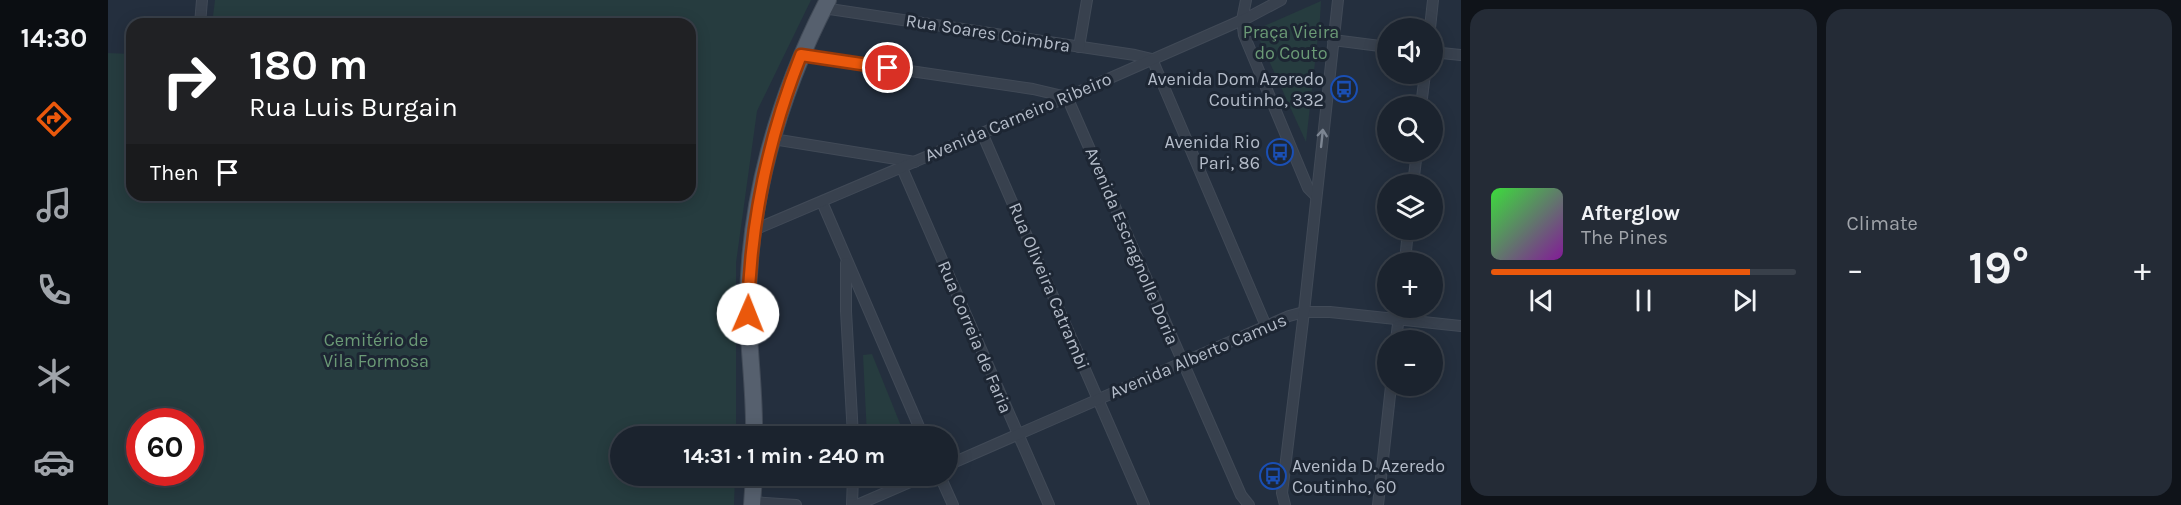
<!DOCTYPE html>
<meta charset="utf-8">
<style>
body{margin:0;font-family:Karla,sans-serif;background:#242b36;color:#f1f3f6;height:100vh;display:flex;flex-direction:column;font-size:22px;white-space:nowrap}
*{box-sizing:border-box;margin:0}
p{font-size:20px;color:#a0a4aa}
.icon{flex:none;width:33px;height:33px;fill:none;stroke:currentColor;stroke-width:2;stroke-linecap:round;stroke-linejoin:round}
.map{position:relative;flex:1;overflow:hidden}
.sheet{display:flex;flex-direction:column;gap:9px;padding:9px;background:#0f1319;width:720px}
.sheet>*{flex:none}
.top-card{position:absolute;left:18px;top:18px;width:570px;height:183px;border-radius:18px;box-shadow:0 3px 15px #0003,0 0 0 2px #39404a;background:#202124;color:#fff;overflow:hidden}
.controls{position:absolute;left:1269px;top:18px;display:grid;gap:12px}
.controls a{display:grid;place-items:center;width:66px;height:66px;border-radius:50%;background:#1b232e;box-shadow:0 3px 15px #0003,0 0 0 2px #39404a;font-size:30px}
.speed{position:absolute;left:18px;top:408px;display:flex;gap:12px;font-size:30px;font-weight:700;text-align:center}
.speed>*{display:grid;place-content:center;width:78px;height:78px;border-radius:50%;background:#1b232e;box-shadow:0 3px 15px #0003,0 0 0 2px #39404a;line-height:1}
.speed .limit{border:9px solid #d22;background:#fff;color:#111}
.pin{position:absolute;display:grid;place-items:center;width:51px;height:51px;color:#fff;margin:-26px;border:3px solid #fff;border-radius:50%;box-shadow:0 2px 6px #0007}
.me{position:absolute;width:66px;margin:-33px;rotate:1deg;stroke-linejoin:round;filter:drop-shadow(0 0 4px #0008)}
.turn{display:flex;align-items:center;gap:21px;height:126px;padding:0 24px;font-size:27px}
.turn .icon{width:78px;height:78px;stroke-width:2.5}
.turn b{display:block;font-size:42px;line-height:51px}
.then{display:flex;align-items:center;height:57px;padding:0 24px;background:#0003;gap:12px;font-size:22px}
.big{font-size:45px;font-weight:700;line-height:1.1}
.sheet .tile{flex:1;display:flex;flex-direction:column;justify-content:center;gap:9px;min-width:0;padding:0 21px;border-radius:18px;background:#242b36}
.song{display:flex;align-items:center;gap:18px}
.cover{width:72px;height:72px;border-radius:9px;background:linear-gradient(135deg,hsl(120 70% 55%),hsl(290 70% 35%))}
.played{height:6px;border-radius:3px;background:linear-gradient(90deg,#ea580c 85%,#39404a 85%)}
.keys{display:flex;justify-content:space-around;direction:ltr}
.heat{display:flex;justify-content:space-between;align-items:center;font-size:33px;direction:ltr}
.sheet .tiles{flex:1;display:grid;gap:9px;grid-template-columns:repeat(2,1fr)}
.trip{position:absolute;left:502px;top:426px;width:348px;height:60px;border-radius:30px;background:#1b232e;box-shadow:0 3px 15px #0003,0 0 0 2px #39404a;font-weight:700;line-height:60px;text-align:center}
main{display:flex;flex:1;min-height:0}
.tabs{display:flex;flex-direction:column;width:108px;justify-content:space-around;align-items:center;background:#0b0e12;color:#a0a4aa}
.tabs .icon{width:42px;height:42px}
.tabs .on{color:#ea580c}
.tabs b{font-size:27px;color:#f1f3f6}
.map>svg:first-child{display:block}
</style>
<main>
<nav class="tabs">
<b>14:30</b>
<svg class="icon on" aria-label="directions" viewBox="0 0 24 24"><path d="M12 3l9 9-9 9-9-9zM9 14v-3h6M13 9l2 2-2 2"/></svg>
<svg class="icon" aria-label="music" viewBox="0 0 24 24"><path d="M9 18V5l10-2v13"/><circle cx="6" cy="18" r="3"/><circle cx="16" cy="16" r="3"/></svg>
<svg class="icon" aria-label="phone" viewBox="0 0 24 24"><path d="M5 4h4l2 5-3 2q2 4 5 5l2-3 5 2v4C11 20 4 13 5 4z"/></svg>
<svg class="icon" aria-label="climate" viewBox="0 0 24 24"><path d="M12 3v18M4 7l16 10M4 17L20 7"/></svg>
<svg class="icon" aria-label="car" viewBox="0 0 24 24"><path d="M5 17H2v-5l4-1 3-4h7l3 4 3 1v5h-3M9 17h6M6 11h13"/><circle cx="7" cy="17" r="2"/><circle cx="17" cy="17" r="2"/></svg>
</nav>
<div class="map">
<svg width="1353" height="505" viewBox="0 0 1353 505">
<rect width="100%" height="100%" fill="#242f3e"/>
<g fill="#263c3f" fill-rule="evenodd">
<path d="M 107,0 L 703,0 L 649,111 L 628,263 L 628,436 L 513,436 L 513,476 L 627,476 L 626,505 L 0,505 L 0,53 L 24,54 L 24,195 L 582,195 L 582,24 L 104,24 ZM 32,422 L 82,422 L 82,472 L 32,472 Z"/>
<path d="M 1213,1 L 1212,18 L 1198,142 L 1147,30 Z"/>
<path d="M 764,354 L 797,436 L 759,436 L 755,355 Z"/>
</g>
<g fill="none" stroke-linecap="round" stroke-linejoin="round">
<defs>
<g id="minor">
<path d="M 1138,0 L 1134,20 L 1136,35 L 1200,188 L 1208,196"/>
<path d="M 715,8 L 1027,55 L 1044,59 L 1158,326"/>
<path d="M 92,24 L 94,0"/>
<path d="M 1322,28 L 1325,0"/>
<path d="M 1225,40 L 1280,47"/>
<path d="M 971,47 L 979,0"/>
<path d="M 1324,52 L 1353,55"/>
<path d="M 693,55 L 925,89 L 959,97 L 1133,495 L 1141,505"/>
<path d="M 1313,106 L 1317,74"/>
<path d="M 874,133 L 1036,505"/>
<path d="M 665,139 L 807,162"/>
<path d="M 794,168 L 941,505"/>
<path d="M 1305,184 L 1309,152"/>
<path d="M 714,202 L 815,436"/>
<path d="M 646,230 L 959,97 L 1141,17 L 1173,0"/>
<path d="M 1297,262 L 1300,230"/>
<path d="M 738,263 L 738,311 L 745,436"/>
<path d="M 1288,340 L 1292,308"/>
<path d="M 840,465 L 1181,316 L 1196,312 L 1222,312 L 1353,326"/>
<path d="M 832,476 L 845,505"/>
<path d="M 644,502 L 688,505"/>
<path d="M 744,505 L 745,476"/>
<path d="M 749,505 L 816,476"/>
<path d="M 1177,505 L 1174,493 L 1196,312 L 1230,0"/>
<path d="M 1270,505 L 1283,386"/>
</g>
<g id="primary">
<path d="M 646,436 C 647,395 641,354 640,313 C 639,204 670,96 720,0"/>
<path d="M 644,505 L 646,476"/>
</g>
</defs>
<use href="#minor" stroke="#414a57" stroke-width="12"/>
<use href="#primary" stroke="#414a57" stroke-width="18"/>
<use href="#minor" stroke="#38414e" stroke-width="10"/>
<use href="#primary" stroke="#56606e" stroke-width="16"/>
</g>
<defs><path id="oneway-shaft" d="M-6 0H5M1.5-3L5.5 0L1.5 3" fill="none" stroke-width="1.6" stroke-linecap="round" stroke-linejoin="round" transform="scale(1.5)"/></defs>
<use stroke="#7c8592" href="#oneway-shaft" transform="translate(1214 138) rotate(-84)"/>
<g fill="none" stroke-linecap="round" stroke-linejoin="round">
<defs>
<path id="route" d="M 640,314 C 642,224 660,138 693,55 L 780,68"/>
</defs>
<use href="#route" stroke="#983908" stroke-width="15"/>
<use href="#route" stroke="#ea580c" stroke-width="10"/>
</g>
<defs>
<symbol id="bus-ring" viewBox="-11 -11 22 22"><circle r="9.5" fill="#1d2633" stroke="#1a4fb4" stroke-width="1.5"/><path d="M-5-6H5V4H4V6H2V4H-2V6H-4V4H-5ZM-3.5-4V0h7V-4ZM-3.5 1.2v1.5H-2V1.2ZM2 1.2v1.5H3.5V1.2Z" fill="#1a4fb4"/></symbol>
</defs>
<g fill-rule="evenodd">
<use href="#bus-ring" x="1221" y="74" width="30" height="30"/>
<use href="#bus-ring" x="1157" y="137" width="30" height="30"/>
<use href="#bus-ring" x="1150" y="461" width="30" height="30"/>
</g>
<g text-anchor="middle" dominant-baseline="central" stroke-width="6" stroke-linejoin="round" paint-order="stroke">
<g font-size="18" fill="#6b9a76" stroke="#1d2633">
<text x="1183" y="32">Praça Vieira<tspan x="1183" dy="21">do Couto</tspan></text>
<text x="268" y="340">Cemitério de<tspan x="268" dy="21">Vila Formosa</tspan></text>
</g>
<g font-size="18" fill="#b4bcc9" stroke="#1d2633">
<text transform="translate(880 33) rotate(9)">Rua Soares Coimbra</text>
<text transform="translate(910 117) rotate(-23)">Avenida Carneiro Ribeiro</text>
<text transform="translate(1024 246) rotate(67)">Avenida Escragnolle Doria</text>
<text transform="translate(941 286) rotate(67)">Rua Oliveira Catrambi</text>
<text transform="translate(867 337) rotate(67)">Rua Correia de Faria</text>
<text transform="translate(1090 356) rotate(-23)">Avenida Alberto Camus</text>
</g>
<g font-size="18" fill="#b4bcc9" stroke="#1d2633" text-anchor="end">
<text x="1216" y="79">Avenida Dom Azeredo<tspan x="1216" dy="21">Coutinho, 332</tspan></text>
<text x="1152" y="142">Avenida Rio<tspan x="1152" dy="21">Pari, 86</tspan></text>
<text x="1184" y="466" text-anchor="start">Avenida D. Azeredo<tspan x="1184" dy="21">Coutinho, 60</tspan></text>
</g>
</g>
</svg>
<div class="controls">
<a><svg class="icon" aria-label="sound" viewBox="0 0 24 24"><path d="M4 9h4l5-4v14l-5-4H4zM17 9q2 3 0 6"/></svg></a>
<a><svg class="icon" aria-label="search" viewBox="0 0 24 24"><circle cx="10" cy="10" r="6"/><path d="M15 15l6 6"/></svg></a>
<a><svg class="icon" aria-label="layers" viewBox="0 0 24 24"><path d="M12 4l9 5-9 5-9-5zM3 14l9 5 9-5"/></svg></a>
<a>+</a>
<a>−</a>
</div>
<div class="speed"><div class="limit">60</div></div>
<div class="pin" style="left:780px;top:68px;background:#d93025"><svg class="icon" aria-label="arrive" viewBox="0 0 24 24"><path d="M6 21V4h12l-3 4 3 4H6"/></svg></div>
<svg class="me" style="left:640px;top:314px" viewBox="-20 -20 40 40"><circle r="19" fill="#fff"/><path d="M0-13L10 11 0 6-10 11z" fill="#ea580c"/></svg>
<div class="trip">14:31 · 1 min · 240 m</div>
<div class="top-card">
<div class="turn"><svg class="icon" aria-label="right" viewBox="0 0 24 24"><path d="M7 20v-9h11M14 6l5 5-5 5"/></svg><div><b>180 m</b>Rua Luis Burgain</div></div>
<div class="then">Then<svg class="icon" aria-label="arrive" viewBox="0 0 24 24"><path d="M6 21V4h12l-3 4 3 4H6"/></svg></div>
</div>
</div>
<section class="sheet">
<div class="tiles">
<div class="tile">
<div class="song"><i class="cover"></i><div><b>Afterglow</b><p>The Pines</p></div></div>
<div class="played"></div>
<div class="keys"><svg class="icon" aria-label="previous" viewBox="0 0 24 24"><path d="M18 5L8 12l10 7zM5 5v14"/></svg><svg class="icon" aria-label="pause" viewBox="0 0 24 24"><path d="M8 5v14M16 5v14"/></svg><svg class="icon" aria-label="next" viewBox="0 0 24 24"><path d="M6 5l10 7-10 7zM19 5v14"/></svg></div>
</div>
<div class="tile"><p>Climate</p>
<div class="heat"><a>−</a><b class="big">19°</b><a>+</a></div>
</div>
</div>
</section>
</main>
